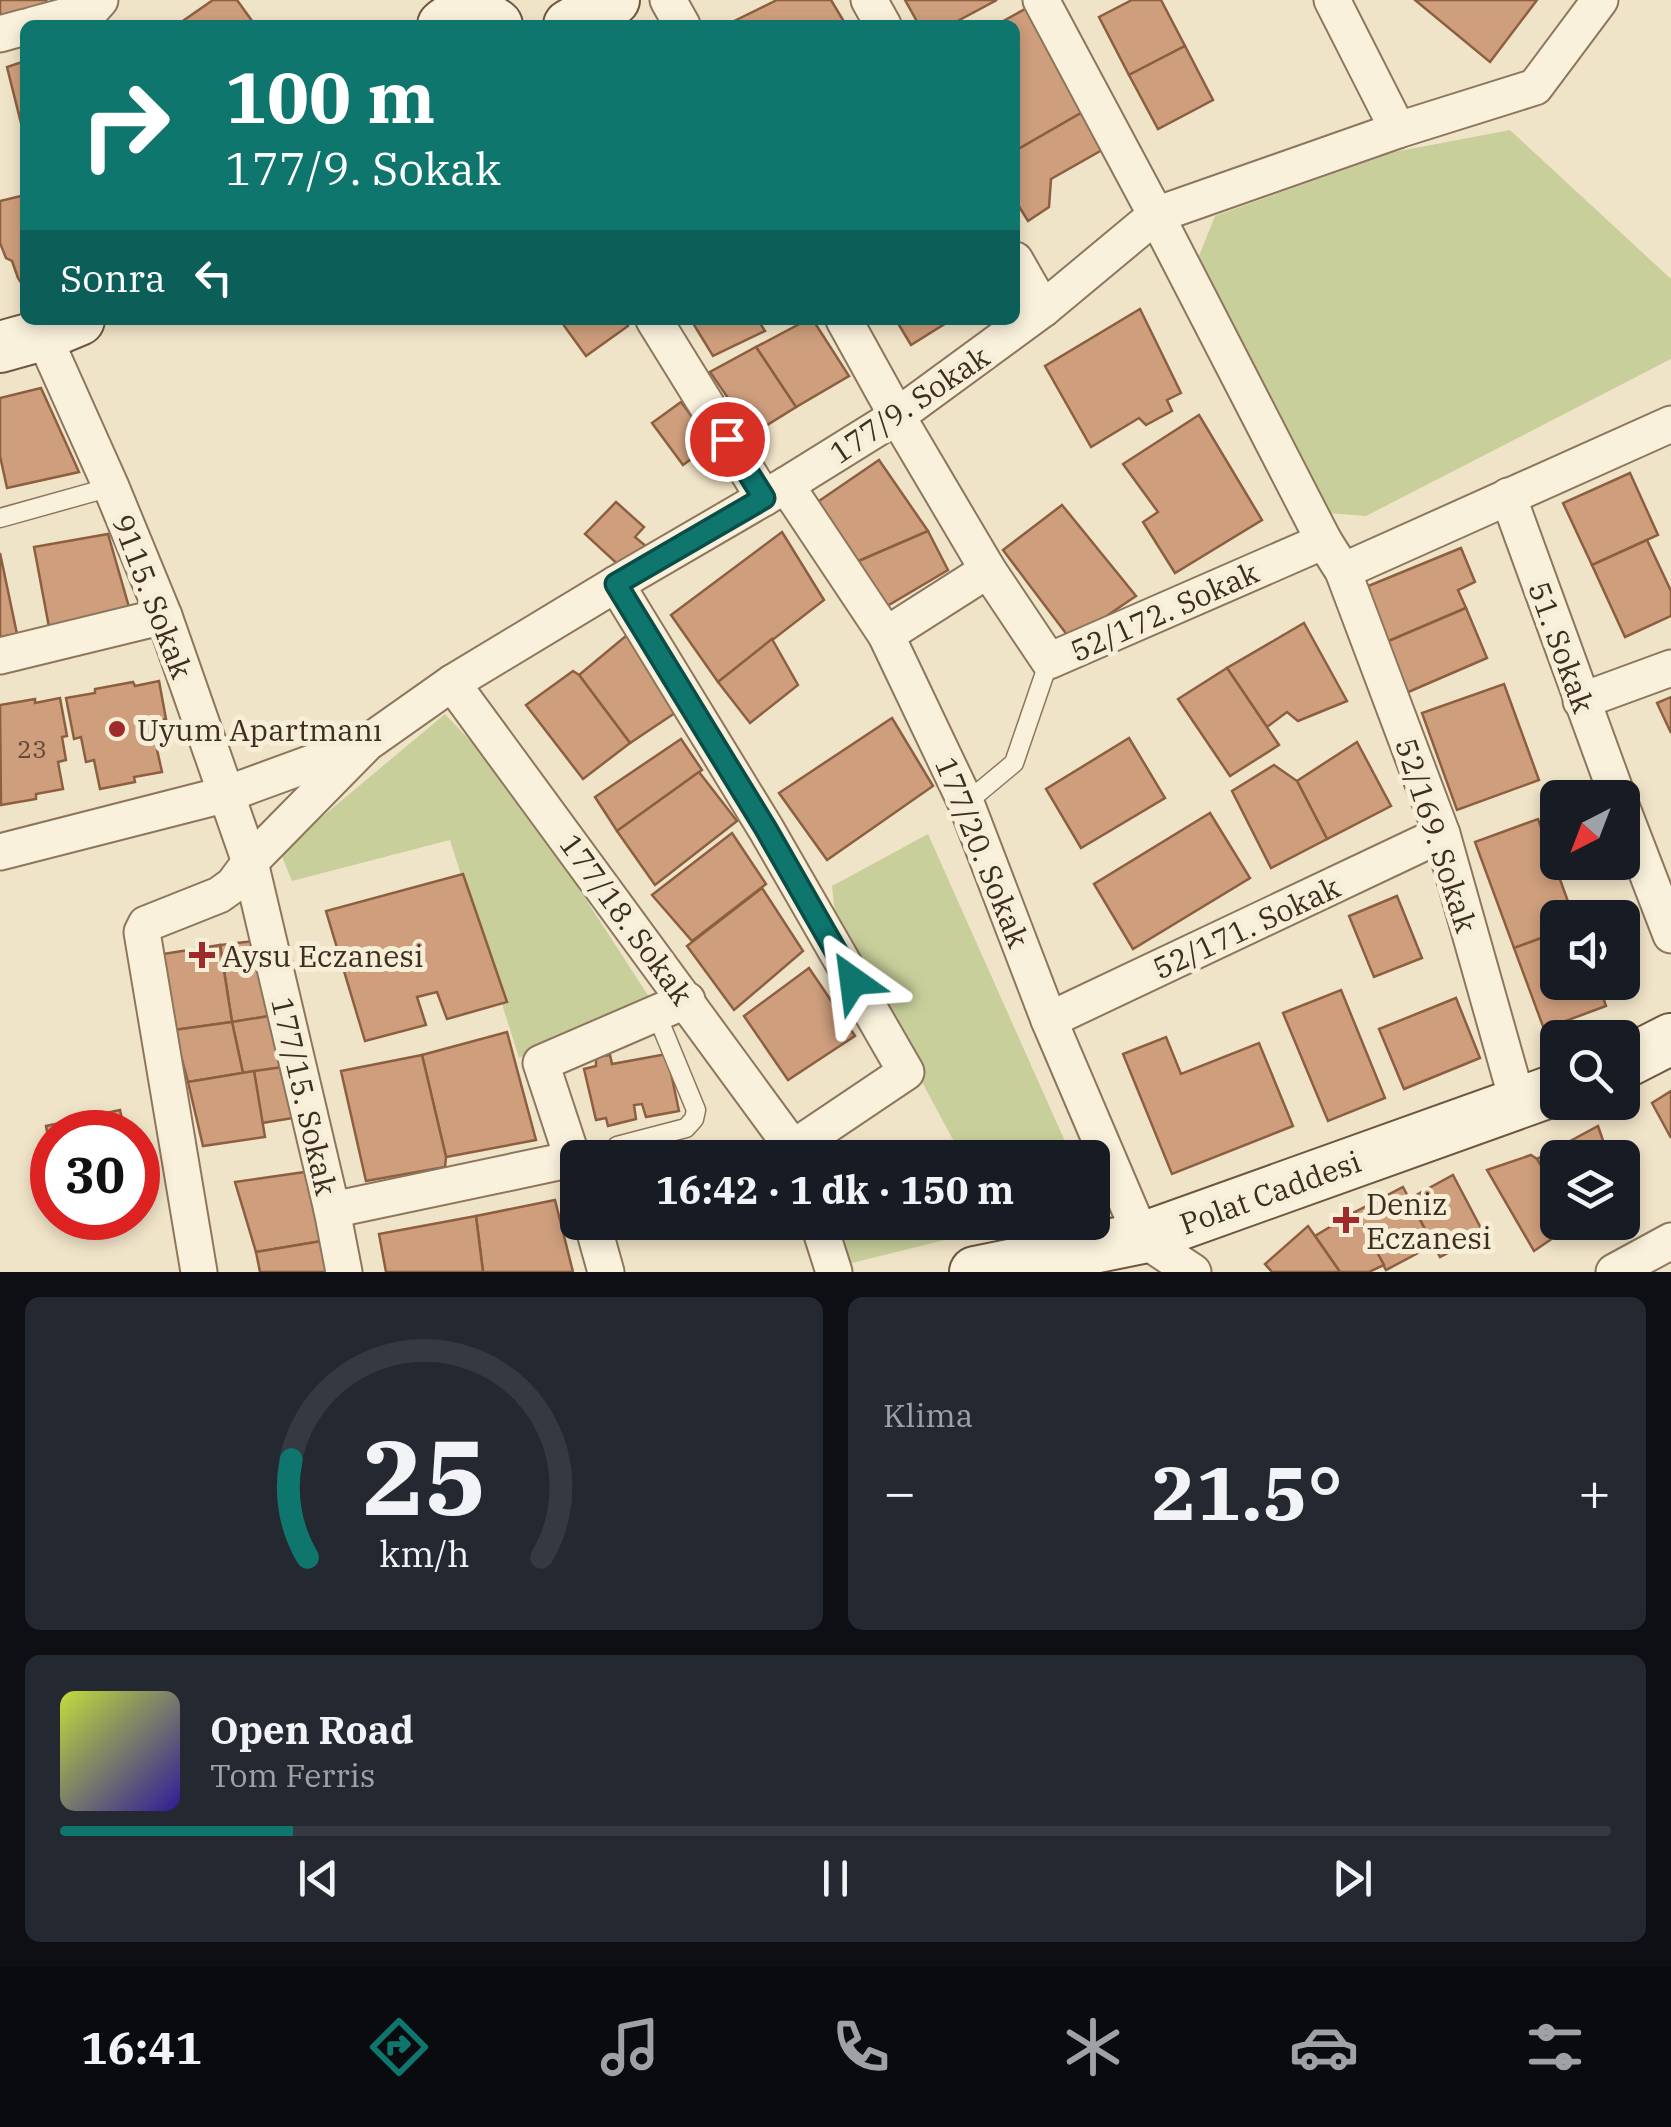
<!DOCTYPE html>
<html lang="tr">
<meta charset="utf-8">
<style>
body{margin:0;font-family:"IBM Plex Serif",serif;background:#242831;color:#f1f3f6;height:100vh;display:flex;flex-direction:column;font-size:38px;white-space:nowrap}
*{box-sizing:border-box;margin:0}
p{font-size:32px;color:#9ea1a6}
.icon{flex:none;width:55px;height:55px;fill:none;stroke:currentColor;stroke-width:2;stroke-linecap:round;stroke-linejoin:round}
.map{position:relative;height:1272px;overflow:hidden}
.details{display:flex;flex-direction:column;gap:25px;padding:25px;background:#0d0f14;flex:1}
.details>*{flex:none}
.hud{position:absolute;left:20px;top:20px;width:1000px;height:305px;border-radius:15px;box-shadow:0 5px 15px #0003;background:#0f766e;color:#fff;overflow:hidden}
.needle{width:65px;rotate:222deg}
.tools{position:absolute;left:1540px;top:780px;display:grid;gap:20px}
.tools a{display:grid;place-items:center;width:100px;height:100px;border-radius:15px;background:#171b24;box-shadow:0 5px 15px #0003;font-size:50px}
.speed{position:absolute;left:30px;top:1110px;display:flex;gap:20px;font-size:50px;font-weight:700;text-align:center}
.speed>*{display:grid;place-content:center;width:130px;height:130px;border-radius:50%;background:#171b24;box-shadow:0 5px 15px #0003;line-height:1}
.speed .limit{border:15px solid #d22;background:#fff;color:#111}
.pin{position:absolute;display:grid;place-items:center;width:85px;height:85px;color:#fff;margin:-42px;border:5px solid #fff;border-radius:50%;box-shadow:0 2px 10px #0007}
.me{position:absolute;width:110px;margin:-55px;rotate:329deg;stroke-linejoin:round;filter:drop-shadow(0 0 8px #0008)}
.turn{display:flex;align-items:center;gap:35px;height:210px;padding:0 40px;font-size:45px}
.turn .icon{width:130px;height:130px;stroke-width:2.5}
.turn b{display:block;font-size:70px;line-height:85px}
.then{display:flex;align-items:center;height:95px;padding:0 40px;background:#0003;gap:20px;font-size:38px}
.big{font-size:75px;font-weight:800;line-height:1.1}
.details .widget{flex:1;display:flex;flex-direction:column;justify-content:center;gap:15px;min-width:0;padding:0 35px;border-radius:15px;background:#242831}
.details .dial{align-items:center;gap:0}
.dial svg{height:260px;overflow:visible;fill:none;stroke:#363941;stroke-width:7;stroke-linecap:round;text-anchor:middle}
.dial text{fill:#f1f3f6;stroke:none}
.song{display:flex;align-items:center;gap:30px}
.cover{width:120px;height:120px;border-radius:15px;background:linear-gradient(135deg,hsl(70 70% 55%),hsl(250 70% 35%))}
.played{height:10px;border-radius:5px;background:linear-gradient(90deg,#0f766e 15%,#363941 15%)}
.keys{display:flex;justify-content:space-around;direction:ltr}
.heat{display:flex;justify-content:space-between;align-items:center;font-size:55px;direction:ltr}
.details .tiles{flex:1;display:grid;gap:25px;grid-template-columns:1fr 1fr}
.widget:last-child{grid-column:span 2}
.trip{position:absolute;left:560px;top:1140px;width:550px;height:100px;border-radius:15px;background:#171b24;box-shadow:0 5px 15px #0003;font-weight:800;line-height:100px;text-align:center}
.tab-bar{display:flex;height:160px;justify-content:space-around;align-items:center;background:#090b0e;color:#9ea1a6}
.tab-bar .icon{width:70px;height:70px}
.tab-bar .active{color:#0f766e}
.tab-bar b{font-size:45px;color:#f1f3f6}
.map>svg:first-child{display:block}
</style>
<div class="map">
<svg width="1671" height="1272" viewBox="0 0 1671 1272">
<rect width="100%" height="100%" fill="#f0e4c8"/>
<g fill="#c9cf9b">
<path d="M 1510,130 L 1671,279 L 1671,359 L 1366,516 L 1327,513 L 1195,266 L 1215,216 L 1394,152 Z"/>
<path d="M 445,714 L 512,785 L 651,1000 L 519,1058 L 450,840 L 292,881 L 280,852 Z"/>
<path d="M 928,834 L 1072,1157 L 922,1157 L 957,1147 L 836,923 L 832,886 Z"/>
<path d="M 831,1222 L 1013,1223 L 840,1266 Z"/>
</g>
<g fill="#cf9f7d" stroke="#8d5f41" stroke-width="2.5">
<path d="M 0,0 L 46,0 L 49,6 L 0,24 Z"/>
<path d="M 213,0 L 237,0 L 255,25 L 177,25 Z"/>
<path d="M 777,0 L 831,0 L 846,25 L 726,25 Z"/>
<path d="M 905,0 L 997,0 L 950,25 L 919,25 Z"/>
<path d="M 1132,0 L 1161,0 L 1185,46 L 1129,75 L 1099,17 Z"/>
<path d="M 1415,0 L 1537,0 L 1490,62 Z"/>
<path d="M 1027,8 L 1083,107 L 1081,113 L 1015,151 L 1015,25 L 996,25 Z"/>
<path d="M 1185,46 L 1213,100 L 1158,129 L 1129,75 Z"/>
<path d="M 25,61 L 25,139 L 7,67 Z"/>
<path d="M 1081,113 L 1102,150 L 1051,179 L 1049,207 L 1028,221 L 1015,200 L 1015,151 Z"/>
<path d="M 21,196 L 25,207 L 25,289 L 18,278 L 12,261 L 6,258 L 0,243 L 0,201 Z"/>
<path d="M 1140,309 L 1181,393 L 1167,400 L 1172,411 L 1146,425 L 1139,418 L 1091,447 L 1045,366 Z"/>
<path d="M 560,320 L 624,320 L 628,326 L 586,356 Z"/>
<path d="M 691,320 L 758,320 L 765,331 L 713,356 Z"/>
<path d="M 807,320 L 813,320 L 849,376 L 796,407 L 756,347 Z"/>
<path d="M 896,320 L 951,320 L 911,345 Z"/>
<path d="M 756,347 L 796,407 L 753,434 L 710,372 Z"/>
<path d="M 41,388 L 79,472 L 7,488 L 0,456 L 0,398 Z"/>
<path d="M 681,402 L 712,444 L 683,465 L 652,423 Z"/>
<path d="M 1199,415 L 1262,520 L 1175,573 L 1143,522 L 1158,512 L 1123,464 Z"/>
<path d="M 879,460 L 928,531 L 854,563 L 816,503 Z"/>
<path d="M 1630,473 L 1658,535 L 1592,565 L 1563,503 Z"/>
<path d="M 616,502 L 644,527 L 635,537 L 647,547 L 625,571 L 585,534 Z"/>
<path d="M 1062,505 L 1136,596 L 1071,640 L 1003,550 Z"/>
<path d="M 928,531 L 948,570 L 882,609 L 854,563 Z"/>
<path d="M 782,532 L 824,600 L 718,682 L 671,615 Z"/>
<path d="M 108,534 L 131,614 L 49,627 L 34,547 Z"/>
<path d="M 1647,540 L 1671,591 L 1671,616 L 1625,637 L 1592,565 Z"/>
<path d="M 1461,548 L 1475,582 L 1458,590 L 1466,608 L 1384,643 L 1361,589 Z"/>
<path d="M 0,553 L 17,634 L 0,637 Z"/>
<path d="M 1466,608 L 1487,658 L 1406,693 L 1384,643 Z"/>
<path d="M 1304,623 L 1347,701 L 1298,721 L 1287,712 L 1267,727 L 1227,668 Z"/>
<path d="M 627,635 L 678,711 L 630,743 L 579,675 Z"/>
<path d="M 772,639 L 798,685 L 750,723 L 718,682 Z"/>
<path d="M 1227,668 L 1279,745 L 1230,776 L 1178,699 Z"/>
<path d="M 573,671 L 579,675 L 630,743 L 583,779 L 526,705 Z"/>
<path d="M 159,681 L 166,719 L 160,720 L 165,744 L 156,745 L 162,772 L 134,777 L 135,782 L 100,789 L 94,760 L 86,762 L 81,737 L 74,739 L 66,698 L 95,693 L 95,689 L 133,682 L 135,686 Z"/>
<path d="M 1504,684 L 1539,780 L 1457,810 L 1422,713 Z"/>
<path d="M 1671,697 L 1671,733 L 1657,703 Z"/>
<path d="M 60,698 L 67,736 L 62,737 L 66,760 L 58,762 L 63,789 L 36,794 L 36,799 L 1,805 L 0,705 L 35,699 L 35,703 Z"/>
<path d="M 892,718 L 933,786 L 827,860 L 779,793 Z"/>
<path d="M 1129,738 L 1165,798 L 1081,848 L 1046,789 Z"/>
<path d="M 681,739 L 702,770 L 617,831 L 595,797 Z"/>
<path d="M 1357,742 L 1391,806 L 1327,839 L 1297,781 Z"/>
<path d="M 1274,765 L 1297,781 L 1327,839 L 1271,868 L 1232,791 Z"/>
<path d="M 699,772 L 737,821 L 655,885 L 617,831 Z"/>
<path d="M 1210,813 L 1250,878 L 1133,949 L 1094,884 Z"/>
<path d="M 1538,819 L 1574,918 L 1558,918 L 1558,932 L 1514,948 L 1475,842 Z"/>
<path d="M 732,833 L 766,884 L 692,941 L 652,895 Z"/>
<path d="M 463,874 L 507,1002 L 447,1019 L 437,992 L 417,997 L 426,1025 L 365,1041 L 326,911 Z"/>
<path d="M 762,888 L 803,951 L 734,1010 L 687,946 Z"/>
<path d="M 1397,896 L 1422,958 L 1374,977 L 1349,916 Z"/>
<path d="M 1558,932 L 1558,982 L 1598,982 L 1606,1006 L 1544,1029 L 1514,948 Z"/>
<path d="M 263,940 L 281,1014 L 232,1022 L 220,945 Z"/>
<path d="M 220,945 L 232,1022 L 174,1030 L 157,955 Z"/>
<path d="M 809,968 L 855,1036 L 788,1080 L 744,1016 Z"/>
<path d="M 1341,990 L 1385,1098 L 1328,1121 L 1283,1013 Z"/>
<path d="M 1456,998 L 1480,1058 L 1404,1089 L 1379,1029 Z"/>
<path d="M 281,1014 L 291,1066 L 243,1073 L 232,1022 Z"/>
<path d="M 232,1022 L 243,1073 L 188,1082 L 174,1030 Z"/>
<path d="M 507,1032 L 536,1140 L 446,1157 L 422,1055 Z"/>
<path d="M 1166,1037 L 1181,1074 L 1259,1043 L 1293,1126 L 1172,1174 L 1123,1054 Z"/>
<path d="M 667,1054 L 679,1111 L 646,1117 L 642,1104 L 634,1105 L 636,1119 L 608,1126 L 606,1118 L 596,1120 L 584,1069 L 596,1066 L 596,1057 L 610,1055 L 612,1064 Z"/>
<path d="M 422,1055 L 446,1157 L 445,1167 L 366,1181 L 341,1071 Z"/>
<path d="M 291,1066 L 299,1117 L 262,1123 L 254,1071 Z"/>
<path d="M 254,1071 L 265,1137 L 203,1146 L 188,1082 Z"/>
<path d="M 1671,1091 L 1671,1138 L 1652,1103 Z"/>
<path d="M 120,1110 L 125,1132 L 52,1132 L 52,1159 L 46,1126 Z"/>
<path d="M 1598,1126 L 1609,1158 L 1558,1158 L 1558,1194 L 1537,1159 Z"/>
<path d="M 1531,1155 L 1537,1159 L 1558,1194 L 1558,1222 L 1575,1223 L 1534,1251 L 1487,1170 Z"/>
<path d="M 312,1171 L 328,1240 L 256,1252 L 235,1182 Z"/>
<path d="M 1453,1175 L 1484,1234 L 1440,1257 L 1409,1199 Z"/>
<path d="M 1403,1187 L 1433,1245 L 1386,1270 L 1355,1212 Z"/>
<path d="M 555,1200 L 573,1272 L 483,1272 L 476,1216 Z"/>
<path d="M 1355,1212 L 1384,1265 L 1369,1272 L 1340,1272 L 1315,1236 Z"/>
<path d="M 476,1216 L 483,1272 L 386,1272 L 379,1234 Z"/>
<path d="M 633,1222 L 682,1222 L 684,1232 L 646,1238 L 643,1225 L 633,1226 Z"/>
<path d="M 682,1222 L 714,1222 L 714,1228 L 684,1232 Z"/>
<path d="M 1308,1226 L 1340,1272 L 1272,1272 L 1265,1264 Z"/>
<path d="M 328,1240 L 333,1272 L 260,1272 L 256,1252 Z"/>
</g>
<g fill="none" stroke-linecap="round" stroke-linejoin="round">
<defs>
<g id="lane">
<path d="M 0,518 L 111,487"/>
<path d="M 966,803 L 1014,763 L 1049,661"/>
<path d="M 617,1146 L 686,1128 L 694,1119 L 696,1110 L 656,1013"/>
</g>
<g id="street">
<path d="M 668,0 L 682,25"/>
<path d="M 869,0 L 883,25"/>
<path d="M 1041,0 L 1156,215 L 1324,541 L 1343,571 L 1442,834 L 1518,1103"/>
<path d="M 1332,0 L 1398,130"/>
<path d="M 33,25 L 92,9 L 100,0"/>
<path d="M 0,34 L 25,27"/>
<path d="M 1015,260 L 1043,309"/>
<path d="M 654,320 L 764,498"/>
<path d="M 844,320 L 897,416 L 988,570 L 1049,661 L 1324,541"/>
<path d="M 43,335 L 111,487 L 164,616 L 250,862 L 332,1210 L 344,1272"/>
<path d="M 786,485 L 886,635 L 966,803 L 1049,1020 L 1142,1238 L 1193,1272"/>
<path d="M 1508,496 L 1618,798"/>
<path d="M 1343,571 L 1671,424"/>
<path d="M 616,584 L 766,829 L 906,1072 L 793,1148"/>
<path d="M 886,635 L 988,570"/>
<path d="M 0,656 L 164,616"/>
<path d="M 452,683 L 793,1148 L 796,1158"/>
<path d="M 1581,701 L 1671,668"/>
<path d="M 1622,808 L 1671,935"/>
<path d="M 0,852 L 227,794 L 358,746"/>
<path d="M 1049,1020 L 1442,834"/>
<path d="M 578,1175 L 541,1063 L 687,1000"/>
<path d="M 332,1210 L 573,1159"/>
<path d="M 592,1222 L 606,1272"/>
<path d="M 818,1222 L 834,1272"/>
<path d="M 199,1272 L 142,932 L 146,924 L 219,895 L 233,885 L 250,862 L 367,743 L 452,683 L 616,584 L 786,485 L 897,416 L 1043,309 L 1156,215 L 1398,130 L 1535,87 L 1600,0"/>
<path d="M 1614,1272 L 1671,1241"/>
</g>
<g id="secondary">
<path d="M 443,25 C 460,11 479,11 497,25"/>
<path d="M 569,25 L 614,0"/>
<path d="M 0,347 L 43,335 L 79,320"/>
<path d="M 1622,1064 L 1671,1039"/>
<path d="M 975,1272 L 1142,1238 L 1558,1089"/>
</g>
</defs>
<use href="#lane" stroke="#8d765c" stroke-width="21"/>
<use href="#street" stroke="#8d765c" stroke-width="39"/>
<use href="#secondary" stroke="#6f573f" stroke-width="54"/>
<use href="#lane" stroke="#faf1dc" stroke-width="18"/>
<use href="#street" stroke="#faf1dc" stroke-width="35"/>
<use href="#secondary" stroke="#faf1dc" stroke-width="50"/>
</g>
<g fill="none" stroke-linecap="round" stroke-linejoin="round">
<defs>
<path id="route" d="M 727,439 L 764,498 L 616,584 L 766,829 L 853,981"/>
</defs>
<use href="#route" stroke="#0a4d48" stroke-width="25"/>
<use href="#route" stroke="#0f766e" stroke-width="18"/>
</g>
<g fill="#9e2a2b" stroke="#f7eed8" stroke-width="4">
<circle cx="117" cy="729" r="10"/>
<path d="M197 940h10v10h10v10h-10v10h-10v-10h-10v-10h10z"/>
<path d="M1341 1205h10v10h10v10h-10v10h-10v-10h-10v-10h10z"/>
</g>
<g text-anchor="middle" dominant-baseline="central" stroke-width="10" stroke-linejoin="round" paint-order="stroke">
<g font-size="25" fill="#624a37">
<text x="32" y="748">23</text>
</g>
<g font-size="30" fill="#3d2e20" stroke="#f7eed8">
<text transform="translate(909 404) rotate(-34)">177/9. Sokak</text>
<text transform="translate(153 596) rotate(69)">9115. Sokak</text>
<text transform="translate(1164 611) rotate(-24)">52/172. Sokak</text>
<text transform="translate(1562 647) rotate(70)">51. Sokak</text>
<text transform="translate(1437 835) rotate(72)">52/169. Sokak</text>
<text transform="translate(983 852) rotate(68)">177/20. Sokak</text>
<text transform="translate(627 919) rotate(54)">177/18. Sokak</text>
<text transform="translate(1246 927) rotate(-25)">52/171. Sokak</text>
<text transform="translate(305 1096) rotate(77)">177/15. Sokak</text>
<text transform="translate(1270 1192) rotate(-20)">Polat Caddesi</text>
</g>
<g font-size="30" fill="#3d2e20" stroke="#f7eed8" text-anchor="start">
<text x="137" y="729">Uyum Apartmanı</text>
<text x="222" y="955">Aysu Eczanesi</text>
<text x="1366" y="1203">Deniz<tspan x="1366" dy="34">Eczanesi</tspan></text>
</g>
</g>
</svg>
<div class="tools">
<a><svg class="needle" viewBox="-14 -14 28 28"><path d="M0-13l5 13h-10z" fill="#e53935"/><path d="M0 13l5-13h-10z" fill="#9ea1a6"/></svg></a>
<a><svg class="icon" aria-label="sound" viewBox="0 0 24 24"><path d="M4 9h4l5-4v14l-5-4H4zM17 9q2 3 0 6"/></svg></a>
<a><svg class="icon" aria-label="search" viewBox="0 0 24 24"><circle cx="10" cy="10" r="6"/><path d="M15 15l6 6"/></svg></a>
<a><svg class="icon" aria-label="layers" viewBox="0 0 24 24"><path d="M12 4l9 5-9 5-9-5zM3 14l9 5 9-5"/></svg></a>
</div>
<div class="speed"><div class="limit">30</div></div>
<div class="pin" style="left:727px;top:439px;background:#d93025"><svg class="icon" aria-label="arrive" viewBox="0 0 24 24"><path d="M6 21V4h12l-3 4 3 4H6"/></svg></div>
<svg class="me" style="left:853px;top:981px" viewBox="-20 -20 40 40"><path d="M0-17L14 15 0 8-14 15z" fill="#0f766e" stroke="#fff" stroke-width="4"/></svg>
<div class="trip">16:42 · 1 dk · 150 m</div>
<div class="hud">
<div class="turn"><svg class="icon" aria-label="right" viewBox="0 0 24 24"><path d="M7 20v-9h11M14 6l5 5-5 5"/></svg><div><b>100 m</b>177/9. Sokak</div></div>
<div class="then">Sonra<svg class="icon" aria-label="left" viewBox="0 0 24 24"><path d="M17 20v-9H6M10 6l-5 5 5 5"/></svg></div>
</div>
</div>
<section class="details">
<div class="tiles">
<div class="widget dial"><svg viewBox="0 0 100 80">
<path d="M14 69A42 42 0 1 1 86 69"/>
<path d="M14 69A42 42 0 0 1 9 39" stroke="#0f766e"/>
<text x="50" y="56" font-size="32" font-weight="700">25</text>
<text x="50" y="72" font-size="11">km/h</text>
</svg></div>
<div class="widget"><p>Klima</p>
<div class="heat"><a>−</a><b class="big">21.5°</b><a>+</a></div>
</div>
<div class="widget">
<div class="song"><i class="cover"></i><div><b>Open Road</b><p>Tom Ferris</p></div></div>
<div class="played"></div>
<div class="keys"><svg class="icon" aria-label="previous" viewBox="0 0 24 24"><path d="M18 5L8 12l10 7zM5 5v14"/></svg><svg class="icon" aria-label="pause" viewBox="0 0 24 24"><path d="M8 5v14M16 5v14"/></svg><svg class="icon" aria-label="next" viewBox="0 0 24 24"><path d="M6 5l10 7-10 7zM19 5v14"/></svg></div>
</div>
</div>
</section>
<nav class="tab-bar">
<b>16:41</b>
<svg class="icon active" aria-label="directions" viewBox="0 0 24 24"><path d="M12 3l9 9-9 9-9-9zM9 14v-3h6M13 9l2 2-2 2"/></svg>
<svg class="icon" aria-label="music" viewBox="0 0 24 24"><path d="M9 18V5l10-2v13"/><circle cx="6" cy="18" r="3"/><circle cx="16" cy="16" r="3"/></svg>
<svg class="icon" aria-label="phone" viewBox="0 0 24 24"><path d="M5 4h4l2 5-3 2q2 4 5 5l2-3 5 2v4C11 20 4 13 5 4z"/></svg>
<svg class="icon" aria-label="climate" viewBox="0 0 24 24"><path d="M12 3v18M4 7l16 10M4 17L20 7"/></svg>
<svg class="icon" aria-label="car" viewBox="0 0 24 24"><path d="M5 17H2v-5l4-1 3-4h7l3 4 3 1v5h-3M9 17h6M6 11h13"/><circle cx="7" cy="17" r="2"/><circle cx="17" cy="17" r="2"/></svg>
<svg class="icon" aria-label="filters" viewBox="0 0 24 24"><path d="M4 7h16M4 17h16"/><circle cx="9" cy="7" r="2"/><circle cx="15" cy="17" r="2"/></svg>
</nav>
